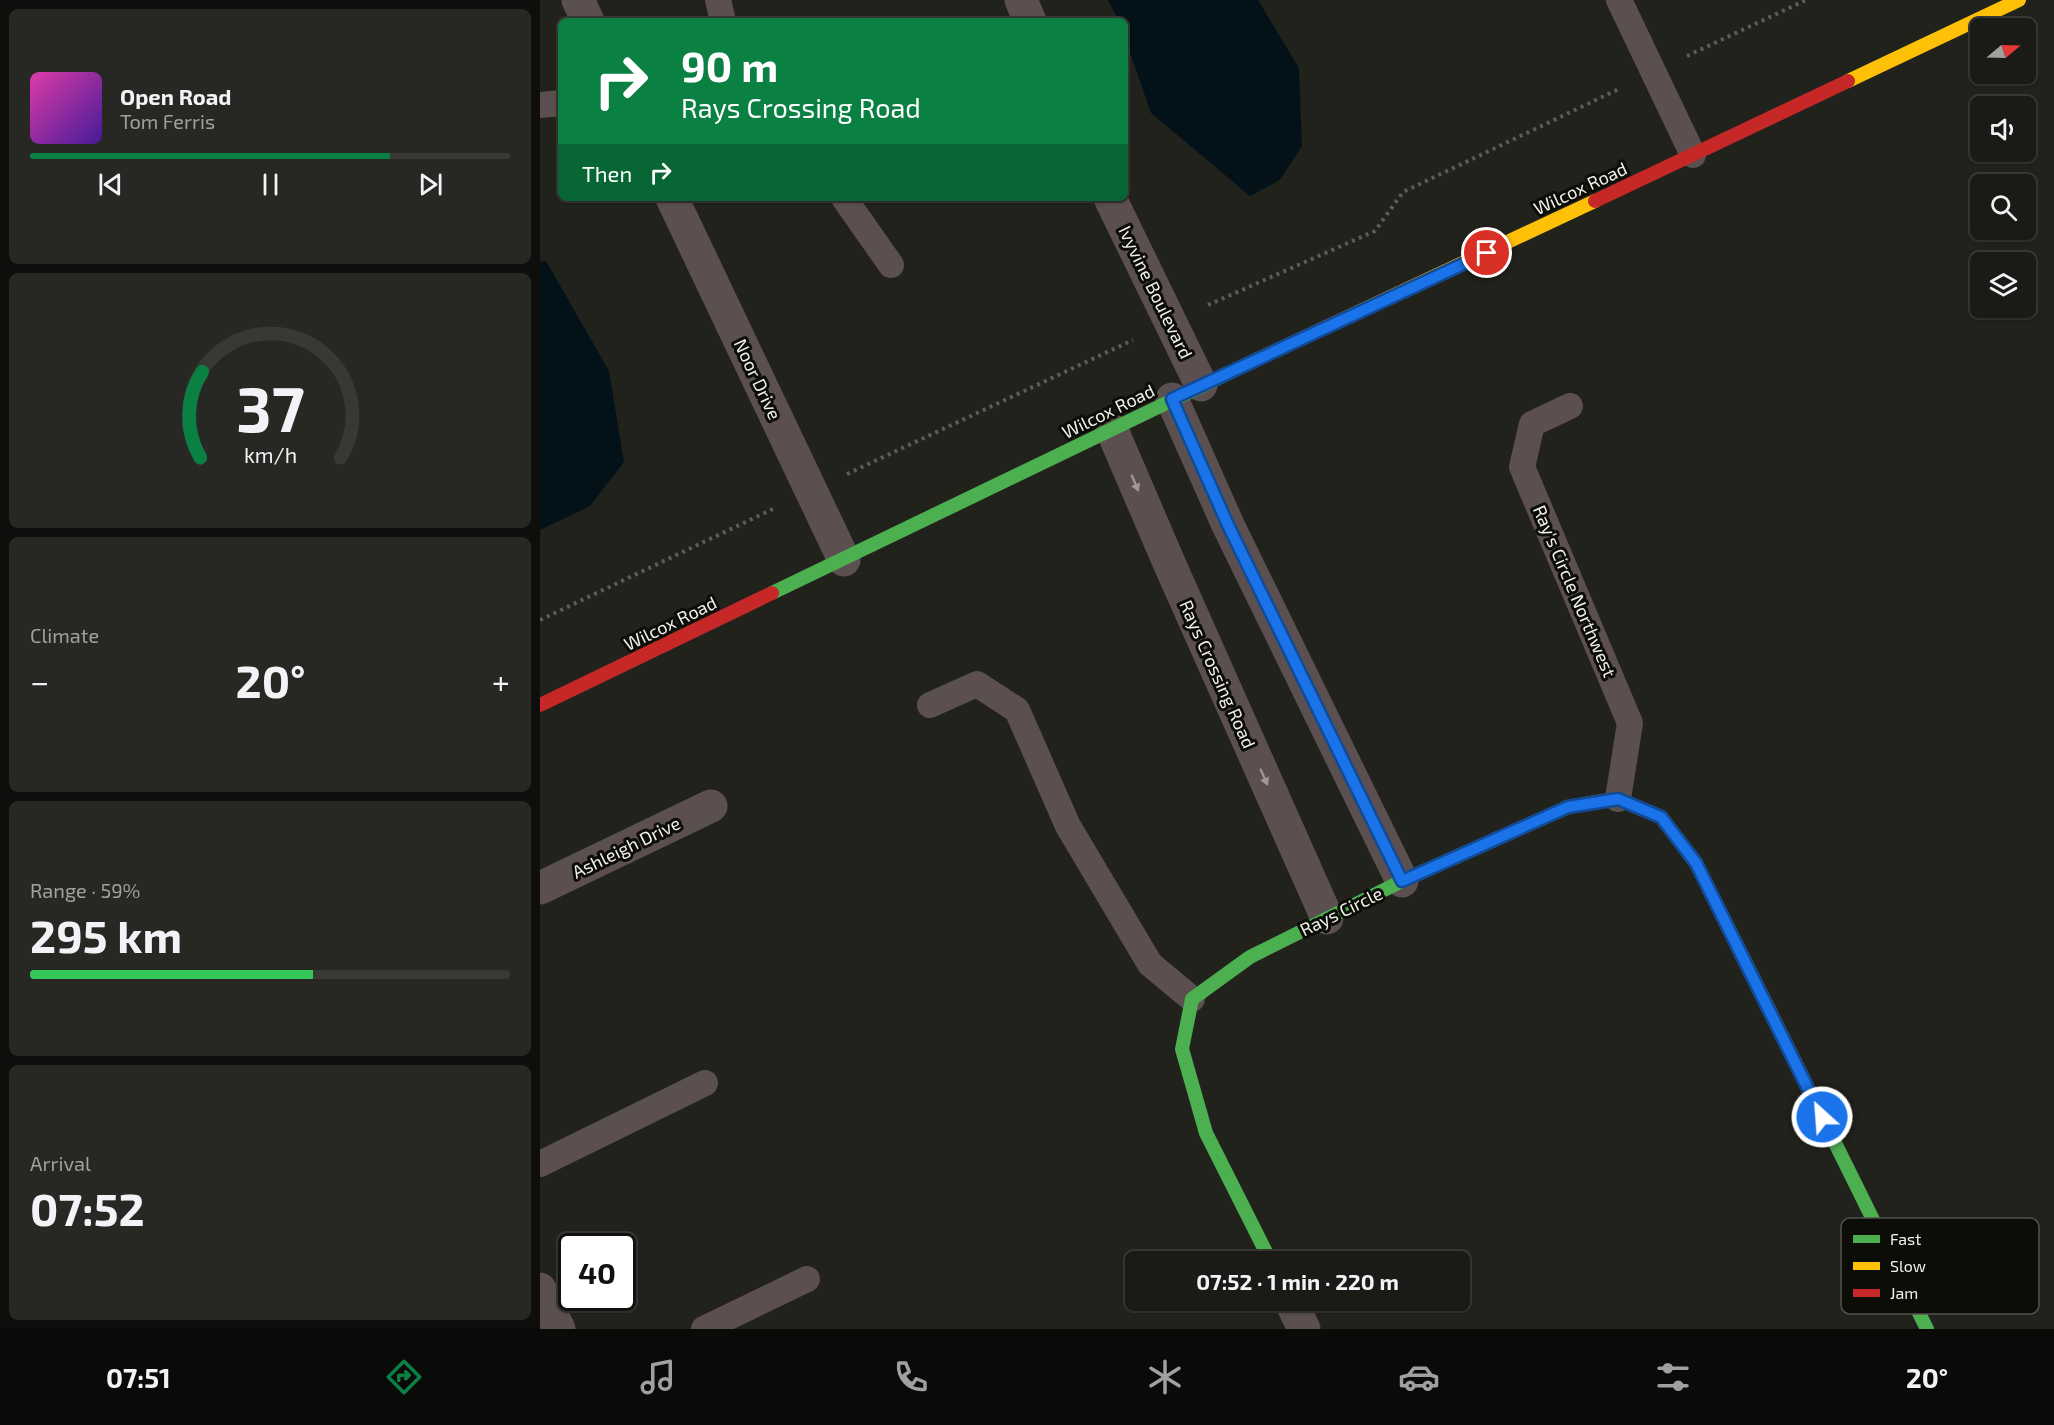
<!DOCTYPE html>
<meta charset="utf-8">
<style>
body{margin:0;font-family:"Exo 2",sans-serif;background:#272723;color:#f1f3f6;height:100vh;display:flex;flex-direction:column;font-size:22px;white-space:nowrap}
*{box-sizing:border-box;margin:0}
p{font-size:20px;color:#9fa1a1}
.icon{flex:none;width:33px;height:33px;fill:none;stroke:currentColor;stroke-width:2;stroke-linecap:round;stroke-linejoin:round}
.map{position:relative;flex:1;overflow:hidden}
.sheet{display:flex;flex-direction:column;gap:9px;padding:9px;background:#0e0e0c;width:540px}
.sheet>*{flex:none}
.banner{position:absolute;left:18px;top:18px;width:570px;height:183px;border-radius:9px;box-shadow:0 2px 4px #0004,0 0 0 2px #383835;background:#0b8043;color:#fff;overflow:hidden}
.needle{width:39px;rotate:71deg}
.tools{position:absolute;left:1430px;top:18px;display:grid;gap:12px}
.tools a{display:grid;place-items:center;width:66px;height:66px;border-radius:9px;background:#1a1a16;box-shadow:0 2px 4px #0004,0 0 0 2px #383835;font-size:30px}
.speed{position:absolute;left:18px;top:1233px;display:flex;gap:12px;font-size:30px;font-weight:700;text-align:center}
.speed>*{display:grid;place-content:center;width:78px;height:78px;border-radius:50%;background:#1a1a16;box-shadow:0 2px 4px #0004,0 0 0 2px #383835;line-height:1}
.speed .limit{border:3px solid #111;border-radius:9px;background:#fff;color:#111}
.pin{position:absolute;display:grid;place-items:center;width:51px;height:51px;color:#fff;margin:-26px;border:3px solid #fff;border-radius:50%;box-shadow:0 2px 6px #0007}
.me{position:absolute;width:66px;margin:-33px;rotate:334deg;stroke-linejoin:round;filter:drop-shadow(0 0 4px #0008)}
.turn{display:flex;align-items:center;gap:21px;height:126px;padding:0 24px;font-size:27px}
.turn .icon{width:78px;height:78px;stroke-width:2.5}
.turn b{display:block;font-size:42px;line-height:51px}
.then{display:flex;align-items:center;height:57px;padding:0 24px;background:#0003;gap:12px;font-size:22px}
.big{font-size:45px;font-weight:700;line-height:1.1}
.sheet .tile{flex:1;display:flex;flex-direction:column;justify-content:center;gap:9px;min-width:0;padding:0 21px;border-radius:9px;background:#272723}
.sheet .dial{align-items:center;gap:0}
.dial svg{height:156px;overflow:visible;fill:none;stroke:#383835;stroke-width:7;stroke-linecap:round;text-anchor:middle}
.dial text{fill:#f1f3f6;stroke:none}
.song{display:flex;align-items:center;gap:18px}
.cover{width:72px;height:72px;border-radius:9px;background:linear-gradient(135deg,hsl(320 70% 55%),hsl(260 70% 35%))}
.played{height:6px;border-radius:3px;background:linear-gradient(90deg,#0b8043 75%,#383835 75%)}
.keys{display:flex;justify-content:space-around;direction:ltr}
.heat{display:flex;justify-content:space-between;align-items:center;font-size:33px;direction:ltr}
.charge{height:9px;border-radius:4px;background:linear-gradient(90deg,#34c759 59%,#383835 0)}
.trip{position:absolute;left:585px;top:1251px;width:345px;height:60px;border-radius:9px;background:#1a1a16;box-shadow:0 2px 4px #0004,0 0 0 2px #383835;font-weight:700;line-height:60px;text-align:center}
.dock{display:flex;height:96px;justify-content:space-around;align-items:center;background:#0a0a09;color:#9fa1a1}
.dock .icon{width:42px;height:42px}
.dock .on{color:#0b8043}
.dock b{font-size:27px;color:#f1f3f6}
main{display:flex;flex:1;min-height:0}
.map>svg:first-child{display:block}
</style>
<main>
<section class="sheet">
<div class="tile">
<div class="song"><i class="cover"></i><div><b>Open Road</b><p>Tom Ferris</p></div></div>
<div class="played"></div>
<div class="keys"><svg class="icon" aria-label="previous" viewBox="0 0 24 24"><path d="M18 5L8 12l10 7zM5 5v14"/></svg><svg class="icon" aria-label="pause" viewBox="0 0 24 24"><path d="M8 5v14M16 5v14"/></svg><svg class="icon" aria-label="next" viewBox="0 0 24 24"><path d="M6 5l10 7-10 7zM19 5v14"/></svg></div>
</div>
<div class="tile dial"><svg viewBox="0 0 100 80">
<path d="M14 69A42 42 0 1 1 86 69"/>
<path d="M14 69A42 42 0 0 1 15 25" stroke="#0b8043"/>
<text x="50" y="56" font-size="32" font-weight="700">37</text>
<text x="50" y="72" font-size="11">km/h</text>
</svg></div>
<div class="tile"><p>Climate</p>
<div class="heat"><a>−</a><b class="big">20°</b><a>+</a></div>
</div>
<div class="tile"><p>Range · 59%</p><b class="big">295 km</b><div class="charge"></div></div>
<div class="tile"><p>Arrival</p><b class="big">07:52</b></div>
</section>
<div class="map">
<svg width="1514" height="1329" viewBox="0 0 1514 1329">
<rect width="100%" height="100%" fill="#22221d"/>
<g fill="#031219">
<path d="M 568,0 L 718,0 L 759,68 L 762,146 L 740,180 L 710,196 L 611,113 L 585,38 L 585,21 L 579,21 Z"/>
<path d="M 6,261 L 69,371 L 84,462 L 50,506 L 0,530 L 0,262 Z"/>
</g>
<g fill="none" stroke-linecap="round" stroke-linejoin="round">
<g stroke="#625a59" stroke-width="4" stroke-dasharray="3 4.5" stroke-linecap="butt">
<path d="M 1147,56 L 1266,0"/>
<path d="M 668,305 L 835,231 L 863,192 L 1081,88"/>
<path d="M 307,474 L 593,340"/>
<path d="M 0,620 L 235,508"/>
</g>
<g stroke="#5c4f50" stroke-width="26">
<path d="M 178,0 L 183,21"/>
<path d="M 1079,0 L 1153,155"/>
<path d="M 0,105 L 21,103"/>
<path d="M 304,198 L 351,265"/>
<path d="M 1030,406 L 992,424 L 982,467 L 1090,723 L 1078,799"/>
<path d="M 390,705 L 437,684 L 477,710 L 528,826 L 610,964 L 652,999"/>
<path d="M 0,1164 L 165,1083"/>
<path d="M 164,1329 L 267,1279"/>
</g>
<g stroke="#5c4f50" stroke-width="33">
<path d="M 38,0 L 48,21"/>
<path d="M 481,0 L 490,21"/>
<path d="M 132,198 L 304,560"/>
<path d="M 570,198 L 661,385"/>
<path d="M 632,399 L 688,525 L 862,881"/>
<path d="M 572,430 L 630,565 L 787,918"/>
<path d="M 0,888 L 171,806"/>
<path d="M 0,1289 L 19,1329"/>
<path d="M 750,1300 L 764,1329"/>
</g>
<g stroke="#4caf50" stroke-width="14">
<path d="M 232,593 L 718,359"/>
<path d="M 1264,1080 L 1387,1329"/>
<path d="M 731,1262 L 666,1133 L 642,1049 L 652,999 L 710,957 L 862,881 L 1028,807 L 1051,803"/>
</g>
<g stroke="#ffc107" stroke-width="14">
<path d="M 1308,81 L 1479,0"/>
<path d="M 718,359 L 1055,201"/>
<path d="M 1051,803 L 1078,799 L 1121,817 L 1156,863 L 1264,1080"/>
</g>
<g stroke="#c62828" stroke-width="14">
<path d="M 1055,201 L 1308,81"/>
<path d="M 0,705 L 232,593"/>
</g>
</g>
<defs><path id="oneway-solid" d="M-6-.8H1V-3.2L6.5 0L1 3.2V.8H-6Z" transform="scale(1.5)"/></defs>
<g fill="#a09896">
<use href="#oneway-solid" transform="translate(595 483) rotate(67)"/>
<use href="#oneway-solid" transform="translate(724 777) rotate(66)"/>
</g>
<g fill="none" stroke-linecap="round" stroke-linejoin="round">
<defs>
<path id="route" d="M 947,253 L 632,399 L 688,525 L 862,881 L 1028,807 L 1078,799 L 1121,817 L 1156,863 L 1282,1117"/>
</defs>
<use href="#route" stroke="#114b97" stroke-width="15"/>
<use href="#route" stroke="#1a73e8" stroke-width="10"/>
</g>
<g text-anchor="middle" dominant-baseline="central" stroke-width="6" stroke-linejoin="round" paint-order="stroke">
<g font-size="18" fill="#f2f1eb" stroke="#0d0d08">
<text transform="translate(1040 188) rotate(-25)">Wilcox Road</text>
<text transform="translate(616 292) rotate(64)">Ivyvine Boulevard</text>
<text transform="translate(218 379) rotate(65)">Noor Drive</text>
<text transform="translate(568 411) rotate(-26)">Wilcox Road</text>
<text transform="translate(1035 591) rotate(67)">Ray's Circle Northwest</text>
<text transform="translate(130 623) rotate(-26)">Wilcox Road</text>
<text transform="translate(678 674) rotate(66)">Rays Crossing Road</text>
<text transform="translate(86 847) rotate(-26)">Ashleigh Drive</text>
<text transform="translate(801 911) rotate(-26)">Rays Circle</text>
</g>
</g>
<rect x="1301" y="1218" width="198" height="96" rx="9" fill="#0d0d08" stroke="#52514c" stroke-width="1.5"/>
<rect x="1313" y="1235" width="27" height="8" fill="#4caf50"/>
<rect x="1313" y="1262" width="27" height="8" fill="#ffc107"/>
<rect x="1313" y="1289" width="27" height="8" fill="#c62828"/>
<g font-size="16" fill="#f2f1eb">
<text x="1350" y="1245">Fast</text>
<text x="1350" y="1272">Slow</text>
<text x="1350" y="1299">Jam</text>
</g>
</svg>
<div class="tools">
<a><svg class="needle" viewBox="-14 -14 28 28"><path d="M0-13l5 13h-10z" fill="#e53935"/><path d="M0 13l5-13h-10z" fill="#9fa1a1"/></svg></a>
<a><svg class="icon" aria-label="sound" viewBox="0 0 24 24"><path d="M4 9h4l5-4v14l-5-4H4zM17 9q2 3 0 6"/></svg></a>
<a><svg class="icon" aria-label="search" viewBox="0 0 24 24"><circle cx="10" cy="10" r="6"/><path d="M15 15l6 6"/></svg></a>
<a><svg class="icon" aria-label="layers" viewBox="0 0 24 24"><path d="M12 4l9 5-9 5-9-5zM3 14l9 5 9-5"/></svg></a>
</div>
<div class="speed"><div class="limit">40</div></div>
<div class="pin" style="left:947px;top:253px;background:#d93025"><svg class="icon" aria-label="arrive" viewBox="0 0 24 24"><path d="M6 21V4h12l-3 4 3 4H6"/></svg></div>
<svg class="me" style="left:1282px;top:1117px" viewBox="-20 -20 40 40"><circle r="17" fill="#1a73e8" stroke="#fff" stroke-width="3"/><path d="M0-11L8 9 0 5-8 9z" fill="#fff"/></svg>
<div class="trip">07:52 · 1 min · 220 m</div>
<div class="banner">
<div class="turn"><svg class="icon" aria-label="right" viewBox="0 0 24 24"><path d="M7 20v-9h11M14 6l5 5-5 5"/></svg><div><b>90 m</b>Rays Crossing Road</div></div>
<div class="then">Then<svg class="icon" aria-label="right" viewBox="0 0 24 24"><path d="M7 20v-9h11M14 6l5 5-5 5"/></svg></div>
</div>
</div>
</main>
<nav class="dock">
<b>07:51</b>
<svg class="icon on" aria-label="directions" viewBox="0 0 24 24"><path d="M12 3l9 9-9 9-9-9zM9 14v-3h6M13 9l2 2-2 2"/></svg>
<svg class="icon" aria-label="music" viewBox="0 0 24 24"><path d="M9 18V5l10-2v13"/><circle cx="6" cy="18" r="3"/><circle cx="16" cy="16" r="3"/></svg>
<svg class="icon" aria-label="phone" viewBox="0 0 24 24"><path d="M5 4h4l2 5-3 2q2 4 5 5l2-3 5 2v4C11 20 4 13 5 4z"/></svg>
<svg class="icon" aria-label="climate" viewBox="0 0 24 24"><path d="M12 3v18M4 7l16 10M4 17L20 7"/></svg>
<svg class="icon" aria-label="car" viewBox="0 0 24 24"><path d="M5 17H2v-5l4-1 3-4h7l3 4 3 1v5h-3M9 17h6M6 11h13"/><circle cx="7" cy="17" r="2"/><circle cx="17" cy="17" r="2"/></svg>
<svg class="icon" aria-label="filters" viewBox="0 0 24 24"><path d="M4 7h16M4 17h16"/><circle cx="9" cy="7" r="2"/><circle cx="15" cy="17" r="2"/></svg>
<b>20°</b>
</nav>
